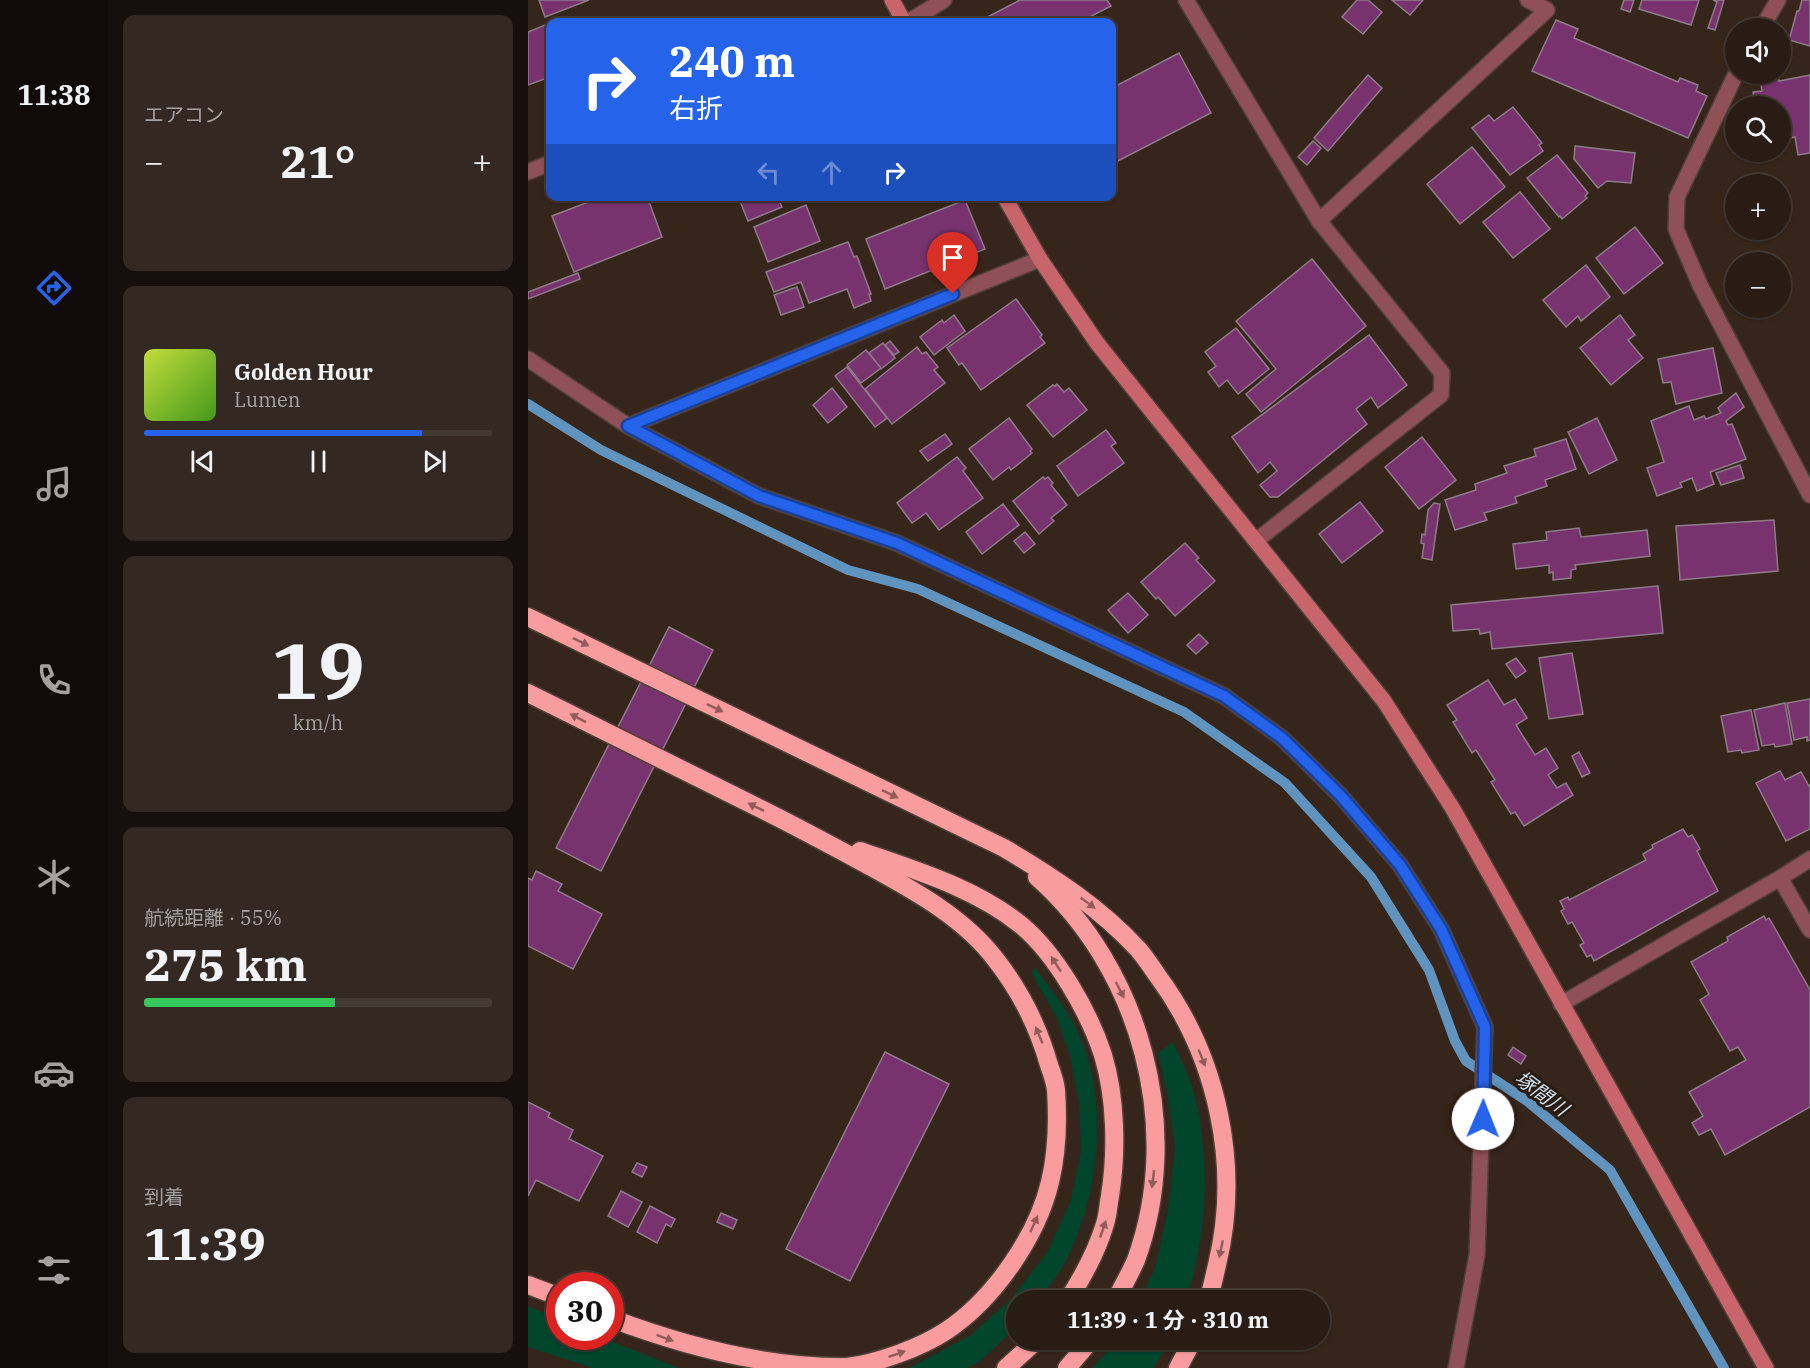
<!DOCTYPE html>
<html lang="ja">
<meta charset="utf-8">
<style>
body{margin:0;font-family:"IBM Plex Serif","Noto Sans JP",serif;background:#342922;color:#f1f3f6;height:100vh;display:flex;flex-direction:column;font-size:22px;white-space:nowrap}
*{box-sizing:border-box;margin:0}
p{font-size:20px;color:#a5a1a0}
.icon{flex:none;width:33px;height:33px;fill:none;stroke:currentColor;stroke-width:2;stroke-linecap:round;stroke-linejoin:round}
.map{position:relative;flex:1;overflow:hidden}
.side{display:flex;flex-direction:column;gap:15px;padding:15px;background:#160f0b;width:420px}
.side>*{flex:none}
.top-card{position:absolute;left:18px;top:18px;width:570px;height:183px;border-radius:12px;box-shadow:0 2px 4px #0004,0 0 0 2px #443a34;background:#2563eb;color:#fff;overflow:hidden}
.buttons{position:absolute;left:1197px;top:18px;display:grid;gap:12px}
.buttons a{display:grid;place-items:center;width:66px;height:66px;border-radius:50%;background:#281c14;box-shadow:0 2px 4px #0004,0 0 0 2px #443a34;font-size:30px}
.speed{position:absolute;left:18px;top:1272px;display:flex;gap:12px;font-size:30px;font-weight:700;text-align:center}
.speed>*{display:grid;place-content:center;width:78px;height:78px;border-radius:50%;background:#281c14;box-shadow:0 2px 4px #0004,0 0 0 2px #443a34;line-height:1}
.speed .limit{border:9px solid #d22;background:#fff;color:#111}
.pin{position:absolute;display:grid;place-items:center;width:51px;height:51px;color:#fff;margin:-62px -26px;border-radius:50% 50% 50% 0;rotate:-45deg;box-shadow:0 0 6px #0007}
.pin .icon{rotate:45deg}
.me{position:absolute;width:66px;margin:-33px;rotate:1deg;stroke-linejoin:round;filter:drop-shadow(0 0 4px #0008)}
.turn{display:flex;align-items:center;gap:21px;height:126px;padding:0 24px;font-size:27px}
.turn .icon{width:78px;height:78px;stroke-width:2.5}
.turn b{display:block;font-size:42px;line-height:51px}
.lanes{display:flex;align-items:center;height:57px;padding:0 24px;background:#0003;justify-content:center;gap:30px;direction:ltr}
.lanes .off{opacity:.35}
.big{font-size:45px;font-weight:700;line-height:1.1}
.side .tile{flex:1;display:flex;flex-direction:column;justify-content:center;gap:9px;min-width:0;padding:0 21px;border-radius:12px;background:#342922}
.side .dial{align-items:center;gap:0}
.dial b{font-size:78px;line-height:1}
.song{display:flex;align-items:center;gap:18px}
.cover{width:72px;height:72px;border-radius:9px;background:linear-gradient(135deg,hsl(70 70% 55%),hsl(100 70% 35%))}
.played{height:6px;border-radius:3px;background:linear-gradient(90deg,#2563eb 80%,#443a34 80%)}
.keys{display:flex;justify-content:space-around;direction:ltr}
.heat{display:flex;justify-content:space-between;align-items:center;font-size:33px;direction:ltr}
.charge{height:9px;border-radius:4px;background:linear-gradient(90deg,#34c759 55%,#443a34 0)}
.trip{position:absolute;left:478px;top:1290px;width:324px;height:60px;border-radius:30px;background:#281c14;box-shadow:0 2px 4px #0004,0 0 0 2px #443a34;font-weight:700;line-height:60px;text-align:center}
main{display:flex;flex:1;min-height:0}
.tabs{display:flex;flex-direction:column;width:108px;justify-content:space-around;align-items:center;background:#100b08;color:#a5a1a0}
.tabs .icon{width:42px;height:42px}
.tabs .active{color:#2563eb}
.tabs b{font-size:27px;color:#f1f3f6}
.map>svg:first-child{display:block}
</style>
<main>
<nav class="tabs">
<b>11:38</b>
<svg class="icon active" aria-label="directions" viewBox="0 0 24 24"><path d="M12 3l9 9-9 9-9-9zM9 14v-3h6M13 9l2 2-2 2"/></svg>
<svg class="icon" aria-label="music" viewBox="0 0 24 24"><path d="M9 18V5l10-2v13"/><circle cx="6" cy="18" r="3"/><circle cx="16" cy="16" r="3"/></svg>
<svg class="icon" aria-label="phone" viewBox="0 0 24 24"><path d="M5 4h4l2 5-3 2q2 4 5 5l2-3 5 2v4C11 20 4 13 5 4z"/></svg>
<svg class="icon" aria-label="climate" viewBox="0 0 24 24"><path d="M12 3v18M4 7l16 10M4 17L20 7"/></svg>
<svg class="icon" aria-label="car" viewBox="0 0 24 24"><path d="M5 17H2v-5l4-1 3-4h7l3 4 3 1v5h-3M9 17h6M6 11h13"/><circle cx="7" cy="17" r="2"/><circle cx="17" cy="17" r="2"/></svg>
<svg class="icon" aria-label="filters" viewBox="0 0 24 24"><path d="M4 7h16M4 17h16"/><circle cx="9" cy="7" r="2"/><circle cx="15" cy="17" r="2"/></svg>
</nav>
<section class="side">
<div class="tile"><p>エアコン</p>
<div class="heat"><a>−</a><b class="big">21°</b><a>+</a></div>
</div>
<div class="tile">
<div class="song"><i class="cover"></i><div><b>Golden Hour</b><p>Lumen</p></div></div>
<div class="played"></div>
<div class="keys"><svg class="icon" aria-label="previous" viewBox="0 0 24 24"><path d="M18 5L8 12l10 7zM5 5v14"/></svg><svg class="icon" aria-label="pause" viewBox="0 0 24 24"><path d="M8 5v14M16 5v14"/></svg><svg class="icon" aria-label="next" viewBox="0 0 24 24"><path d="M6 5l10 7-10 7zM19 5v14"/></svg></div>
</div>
<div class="tile dial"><b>19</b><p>km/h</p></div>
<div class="tile"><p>航続距離 · 55%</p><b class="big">275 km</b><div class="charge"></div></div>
<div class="tile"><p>到着</p><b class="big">11:39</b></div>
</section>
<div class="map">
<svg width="1282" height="1368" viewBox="0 0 1282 1368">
<rect width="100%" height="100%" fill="#36251a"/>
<g fill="#01452d">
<path d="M 507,967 C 521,987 537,1006 548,1028 C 583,1098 572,1195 537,1263 C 530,1276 519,1288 511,1300 L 489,1300 L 489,1327 L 450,1363 L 439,1368 L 381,1368 L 443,1335 L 485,1297 L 520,1251 L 543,1200 L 553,1151 L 551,1101 L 542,1056 L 529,1018 L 504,974 Z"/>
<path d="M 645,1042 C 652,1057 660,1073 665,1089 C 683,1154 681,1237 657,1300 L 611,1300 L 627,1269 L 640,1209 L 647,1148 L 640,1097 L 630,1053 Z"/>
<path d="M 0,1306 L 31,1320 L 32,1336 L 72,1337 L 151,1368 L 65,1368 L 0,1347 Z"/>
<path d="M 589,1340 L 642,1340 L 626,1368 L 565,1368 Z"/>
</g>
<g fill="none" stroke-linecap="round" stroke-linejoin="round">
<path stroke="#6093bd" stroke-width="10" d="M 0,404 L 73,450 L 320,570 L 390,589 L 656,712 L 757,783 L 843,877 L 901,970 L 927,1041 L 938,1061 L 999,1101 L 1082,1170 L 1196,1368"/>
</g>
<g fill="#78336f" stroke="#8e7b8a" stroke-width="1.5">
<path d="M 11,0 L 61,0 L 17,17 Z"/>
<path d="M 492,0 L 579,0 L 583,6 L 552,22 L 450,22 Z"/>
<path d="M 829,0 L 840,0 L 854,12 L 835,34 L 814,17 Z"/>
<path d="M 864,0 L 895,0 L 882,15 Z"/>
<path d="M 1096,0 L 1106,0 L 1102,12 L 1093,9 Z"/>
<path d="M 1114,0 L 1171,0 L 1163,25 L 1111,9 Z"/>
<path d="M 1196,0 L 1187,30 L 1180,28 L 1189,2 L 1185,0 Z"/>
<path d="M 1274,0 L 1282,0 L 1282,46 L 1261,40 L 1269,11 L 1271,11 Z"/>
<path d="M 1028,20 L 1050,29 L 1046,38 L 1150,82 L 1152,78 L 1170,85 L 1168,91 L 1179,96 L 1160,138 L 1004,71 Z"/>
<path d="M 22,23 L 22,77 L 0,85 L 0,32 Z"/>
<path d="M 651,53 L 683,113 L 584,164 L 584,88 Z"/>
<path d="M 1231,74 L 1250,74 L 1251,81 L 1282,75 L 1282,153 L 1270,155 L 1267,137 L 1252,140 L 1252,106 L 1227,106 L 1225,92 L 1234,91 Z"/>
<path d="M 840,75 L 854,88 L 800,151 L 786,138 Z"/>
<path d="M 985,107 L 1014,143 L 1011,145 L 1015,151 L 982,175 L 944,128 L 961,115 L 966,121 Z"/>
<path d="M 785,141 L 793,148 L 779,165 L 770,157 Z"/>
<path d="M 1047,146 L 1107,153 L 1103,183 L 1079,181 L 1070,188 L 1046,159 Z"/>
<path d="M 944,147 L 977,187 L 932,224 L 899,184 Z"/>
<path d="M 1029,155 L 1060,193 L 1057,196 L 1059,198 L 1034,219 L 1032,216 L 1031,217 L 999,178 Z"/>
<path d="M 992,192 L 1022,229 L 985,258 L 955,222 Z"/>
<path d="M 76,196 L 119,196 L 134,237 L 46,272 L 24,216 Z"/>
<path d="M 210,196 L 249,196 L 254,207 L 220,221 Z"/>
<path d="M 437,200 L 457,249 L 357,289 L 338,239 Z"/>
<path d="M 278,205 L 292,241 L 240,262 L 226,227 Z"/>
<path d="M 1107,227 L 1135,263 L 1096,294 L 1068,258 Z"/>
<path d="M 320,242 L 326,257 L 329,256 L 343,294 L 341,294 L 343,301 L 326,308 L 319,289 L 281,303 L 273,282 L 246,292 L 238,272 Z"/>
<path d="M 784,259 L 838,326 L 733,412 L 718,394 L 748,369 L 708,321 Z"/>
<path d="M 1058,265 L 1082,297 L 1053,321 L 1050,316 L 1038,327 L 1015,300 Z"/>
<path d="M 50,273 L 52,279 L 0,299 L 0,292 Z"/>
<path d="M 269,287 L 276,307 L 253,315 L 246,295 Z"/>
<path d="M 488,299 L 514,335 L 512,337 L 517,343 L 453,390 L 434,363 L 431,365 L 419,348 Z"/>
<path d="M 426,315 L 437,331 L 406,355 L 392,337 L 414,320 L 416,323 Z"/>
<path d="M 1092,315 L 1107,335 L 1100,340 L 1115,358 L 1083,385 L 1052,348 Z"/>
<path d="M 708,328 L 741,369 L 710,394 L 699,380 L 691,387 L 680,372 L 688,366 L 677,352 Z"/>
<path d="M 841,335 L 879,385 L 850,408 L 843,397 L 828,409 L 839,424 L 750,497 L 742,497 L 732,485 L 749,471 L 742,462 L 730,473 L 704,437 Z"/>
<path d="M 362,341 L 371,352 L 366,355 L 357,345 Z"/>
<path d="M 355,343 L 367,358 L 353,369 L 341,353 Z"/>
<path d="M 389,347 L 394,354 L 398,352 L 410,367 L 406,370 L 417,383 L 364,424 L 337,389 Z"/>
<path d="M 1185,348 L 1194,393 L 1148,404 L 1143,382 L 1135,383 L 1130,359 Z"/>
<path d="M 338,350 L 353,368 L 333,383 L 319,365 Z"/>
<path d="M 319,367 L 359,418 L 347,427 L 307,376 Z"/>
<path d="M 529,384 L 536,392 L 541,388 L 559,410 L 525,437 L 499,405 L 525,385 L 527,386 Z"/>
<path d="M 304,388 L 319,407 L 300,423 L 285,405 Z"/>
<path d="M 1208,393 L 1216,407 L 1198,421 L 1200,425 L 1204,424 L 1218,459 L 1182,472 L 1186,484 L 1169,491 L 1164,478 L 1152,483 L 1154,487 L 1129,496 L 1119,468 L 1136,462 L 1123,421 L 1161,406 L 1166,420 L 1176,416 L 1178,419 L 1193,413 L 1190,408 Z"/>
<path d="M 481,418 L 504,449 L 502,451 L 504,453 L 483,470 L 481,467 L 465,480 L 441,449 Z"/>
<path d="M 1069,418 L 1089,460 L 1061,474 L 1040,432 Z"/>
<path d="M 578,430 L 588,443 L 583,446 L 596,463 L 550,496 L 529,466 Z"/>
<path d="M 417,434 L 424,444 L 400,461 L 392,451 Z"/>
<path d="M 894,437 L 928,480 L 891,509 L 857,467 Z"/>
<path d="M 1038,439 L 1048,469 L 1017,480 L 1019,486 L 987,497 L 989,503 L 956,513 L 959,520 L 927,530 L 917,500 L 948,490 L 947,484 L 979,473 L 976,466 L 1008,456 L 1006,449 Z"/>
<path d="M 429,457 L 438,468 L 435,471 L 455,498 L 411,530 L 398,513 L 384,523 L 369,503 Z"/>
<path d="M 1212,465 L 1216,478 L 1193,485 L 1188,473 Z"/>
<path d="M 515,477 L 517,479 L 520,477 L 525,483 L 523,485 L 539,505 L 523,518 L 526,521 L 511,534 L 485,501 Z"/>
<path d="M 832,502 L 855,531 L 814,563 L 791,534 Z"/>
<path d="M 906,503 L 912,504 L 904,560 L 894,558 L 896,544 L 893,543 L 894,534 L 897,535 L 900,510 Z"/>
<path d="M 475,504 L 491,525 L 454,554 L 438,532 Z"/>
<path d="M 1246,520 L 1250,571 L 1152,580 L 1148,526 Z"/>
<path d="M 1051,528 L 1053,537 L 1119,530 L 1122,556 L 1047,565 L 1048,569 L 1043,570 L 1043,578 L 1025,580 L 1025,572 L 1021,573 L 1021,565 L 988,569 L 985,544 L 1019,540 L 1018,532 Z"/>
<path d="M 497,532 L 507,544 L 496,553 L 486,541 Z"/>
<path d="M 657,543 L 671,558 L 668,560 L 687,581 L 647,616 L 630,597 L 628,599 L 613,582 Z"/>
<path d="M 1130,586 L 1135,633 L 964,649 L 962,632 L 952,634 L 951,629 L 925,631 L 923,605 Z"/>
<path d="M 600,593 L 620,615 L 600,633 L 580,610 Z"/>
<path d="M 141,627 L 185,650 L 73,871 L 28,848 Z"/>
<path d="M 671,634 L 680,643 L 668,654 L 659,645 Z"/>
<path d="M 1044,653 L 1055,714 L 1021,719 L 1011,658 Z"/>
<path d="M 988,658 L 998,671 L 988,678 L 978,664 Z"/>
<path d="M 960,680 L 976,705 L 987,699 L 999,718 L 988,725 L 1007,755 L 1018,748 L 1030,768 L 1020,775 L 1029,788 L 1038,783 L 1045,795 L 996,826 L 987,812 L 983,814 L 963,782 L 967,780 L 948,750 L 944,753 L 925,722 L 929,720 L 919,705 Z"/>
<path d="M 1282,699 L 1282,740 L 1279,741 L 1279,737 L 1266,740 L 1259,703 Z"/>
<path d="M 1257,703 L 1264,744 L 1247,747 L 1246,744 L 1234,746 L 1226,710 Z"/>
<path d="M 1223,710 L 1231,750 L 1214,753 L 1213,750 L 1200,752 L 1193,716 Z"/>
<path d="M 1051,752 L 1062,773 L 1054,777 L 1044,756 Z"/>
<path d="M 1252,771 L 1257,780 L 1273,772 L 1281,786 L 1282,785 L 1282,829 L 1258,841 L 1228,783 Z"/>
<path d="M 1155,829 L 1160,837 L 1164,835 L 1172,849 L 1169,851 L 1190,891 L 1066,961 L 1063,955 L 1059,957 L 1052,945 L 1056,943 L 1044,922 L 1040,924 L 1033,911 L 1036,909 L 1032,901 L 1040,897 L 1041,900 L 1118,860 L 1115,854 L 1125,848 L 1124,845 Z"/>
<path d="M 8,871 L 34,884 L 30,891 L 74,914 L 45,969 L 0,946 L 0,878 L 4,880 Z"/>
<path d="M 1236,916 L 1238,920 L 1241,918 L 1282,990 L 1282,1107 L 1197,1155 L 1183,1129 L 1171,1135 L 1164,1123 L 1175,1116 L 1161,1092 L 1218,1060 L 1210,1047 L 1202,1051 L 1172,1000 L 1181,994 L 1163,962 L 1200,941 L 1199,937 Z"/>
<path d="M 985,1047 L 998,1056 L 993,1064 L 980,1055 Z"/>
<path d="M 357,1052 L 421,1084 L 322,1281 L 258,1249 Z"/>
<path d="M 0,1102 L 22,1113 L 20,1117 L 45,1130 L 41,1139 L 75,1156 L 51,1201 L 8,1180 L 0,1196 Z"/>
<path d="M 109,1163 L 119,1167 L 114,1177 L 104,1172 Z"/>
<path d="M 93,1191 L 114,1202 L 100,1227 L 80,1216 Z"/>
<path d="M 122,1206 L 147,1219 L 143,1227 L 138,1224 L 129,1243 L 109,1232 Z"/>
<path d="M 193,1213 L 209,1220 L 205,1229 L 189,1222 Z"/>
</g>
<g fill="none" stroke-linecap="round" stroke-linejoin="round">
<defs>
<path id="lane" d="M 1252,878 L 1282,859"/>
<g id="street">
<path d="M 658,0 L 791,221 L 1019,10 L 1000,0"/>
<path d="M 380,22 L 416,0"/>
<path d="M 1234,28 L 1250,0"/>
<path d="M 1208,74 L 1149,197 L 1148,229 L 1172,285 L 1282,495"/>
<path d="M 0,172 L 22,163"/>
<path d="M 0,359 L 100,426 L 231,496 L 369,543 L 696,696 L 754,738 L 812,795 L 872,865 L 913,929 L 957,1027 L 949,1255 L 928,1368"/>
<path d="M 100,426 L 512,259"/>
<path d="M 729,540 L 913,395 L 914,373 L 791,221"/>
<path d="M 1033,1004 L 1252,878 L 1282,930"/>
</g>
<g id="secondary">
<path d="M 364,0 L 376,22"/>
<path d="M 476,196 L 512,259 L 569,343 L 856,701 L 925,809 L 1238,1368"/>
</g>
<g id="highway">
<path d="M 0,617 L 476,848 C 525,877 571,907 610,949 C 617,957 623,966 629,975 C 690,1057 713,1166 689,1265 C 686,1277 684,1289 680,1300"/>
<path d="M 0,693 C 75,730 150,768 225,805 C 262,823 299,843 336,863 C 383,889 435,916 468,960 C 493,992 510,1026 521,1065 C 524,1073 527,1082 528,1090 C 530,1120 529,1153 522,1182 C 509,1237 465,1300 418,1331 C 392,1348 350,1363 319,1367 C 239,1368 156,1346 82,1318"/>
<path d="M 332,851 C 387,870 447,888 493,925 C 528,954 561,1012 575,1055 C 588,1098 589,1152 582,1196 C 580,1206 580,1217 576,1227 C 568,1253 554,1278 540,1300"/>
<path d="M 509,877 C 613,969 656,1128 608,1260 C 602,1274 594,1287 588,1300"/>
<path d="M 0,1285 L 32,1297"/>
<path d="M 478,1368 L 509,1340"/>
<path d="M 539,1368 L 563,1340"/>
<path d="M 650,1368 L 665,1340"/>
</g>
</defs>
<use href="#lane" stroke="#504036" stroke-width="18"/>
<use href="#street" stroke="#504036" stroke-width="18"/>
<use href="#secondary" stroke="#504036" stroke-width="18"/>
<use href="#highway" stroke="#504036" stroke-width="21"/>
<use href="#lane" stroke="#8f5155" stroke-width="15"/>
<use href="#street" stroke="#8f5155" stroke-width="15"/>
<use href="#secondary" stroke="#c8656c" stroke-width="15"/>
<use href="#highway" stroke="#f89ca0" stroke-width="18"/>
</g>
<defs><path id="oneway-solid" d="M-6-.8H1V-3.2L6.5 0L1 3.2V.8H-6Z" transform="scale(1.5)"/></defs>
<g fill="#925c58">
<use href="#oneway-solid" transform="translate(53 642) rotate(26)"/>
<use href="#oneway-solid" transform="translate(187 708) rotate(26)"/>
<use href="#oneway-solid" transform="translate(50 718) rotate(-153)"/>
<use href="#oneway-solid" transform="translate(362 794) rotate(26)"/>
<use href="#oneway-solid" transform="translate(228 807) rotate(-154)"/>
<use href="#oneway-solid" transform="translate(560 903) rotate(36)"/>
<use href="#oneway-solid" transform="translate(528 964) rotate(-123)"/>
<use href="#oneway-solid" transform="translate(592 990) rotate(63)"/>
<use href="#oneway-solid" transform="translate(511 1035) rotate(-113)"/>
<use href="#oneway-solid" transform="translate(674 1058) rotate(68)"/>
<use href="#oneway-solid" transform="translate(625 1179) rotate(97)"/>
<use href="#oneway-solid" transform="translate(506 1224) rotate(-66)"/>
<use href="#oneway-solid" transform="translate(575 1229) rotate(-71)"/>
<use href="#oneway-solid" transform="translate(693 1249) rotate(102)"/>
<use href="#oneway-solid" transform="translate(137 1338) rotate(20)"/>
<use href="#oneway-solid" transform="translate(369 1354) rotate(-19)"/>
</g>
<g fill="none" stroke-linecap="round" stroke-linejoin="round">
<defs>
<path id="route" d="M 425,294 L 100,426 L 231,496 L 369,543 L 696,696 L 754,738 L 812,795 L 872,865 L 913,929 L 957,1027 L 955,1119"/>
</defs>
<use href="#route" stroke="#184099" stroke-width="15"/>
<use href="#route" stroke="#2563eb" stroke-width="10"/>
</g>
<g text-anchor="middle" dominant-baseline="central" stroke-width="6" stroke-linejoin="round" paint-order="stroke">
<g font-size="20" font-style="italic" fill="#cddff1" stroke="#2b1c10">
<text transform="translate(1014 1093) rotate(37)">塚間川</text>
</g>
</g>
</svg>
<div class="buttons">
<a><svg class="icon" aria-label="sound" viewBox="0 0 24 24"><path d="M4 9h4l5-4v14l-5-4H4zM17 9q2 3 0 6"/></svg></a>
<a><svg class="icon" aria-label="search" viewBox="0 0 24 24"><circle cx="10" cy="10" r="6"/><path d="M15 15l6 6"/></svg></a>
<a>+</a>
<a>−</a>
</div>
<div class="speed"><div class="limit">30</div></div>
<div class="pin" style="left:425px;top:294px;background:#d93025"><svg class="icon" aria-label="arrive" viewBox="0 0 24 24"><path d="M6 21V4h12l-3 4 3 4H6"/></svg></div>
<svg class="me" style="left:955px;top:1119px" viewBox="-20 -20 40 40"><circle r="19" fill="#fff"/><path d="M0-13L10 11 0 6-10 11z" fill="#2563eb"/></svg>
<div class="trip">11:39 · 1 分 · 310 m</div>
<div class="top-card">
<div class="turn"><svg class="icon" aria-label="right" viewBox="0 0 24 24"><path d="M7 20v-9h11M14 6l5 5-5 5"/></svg><div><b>240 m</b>右折</div></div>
<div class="lanes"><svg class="icon off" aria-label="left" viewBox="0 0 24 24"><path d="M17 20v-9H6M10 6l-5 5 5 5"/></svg><svg class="icon off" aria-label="ahead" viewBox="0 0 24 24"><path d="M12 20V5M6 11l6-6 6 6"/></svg><svg class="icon" aria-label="right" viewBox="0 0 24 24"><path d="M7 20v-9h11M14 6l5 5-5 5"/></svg></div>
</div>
</div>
</main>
